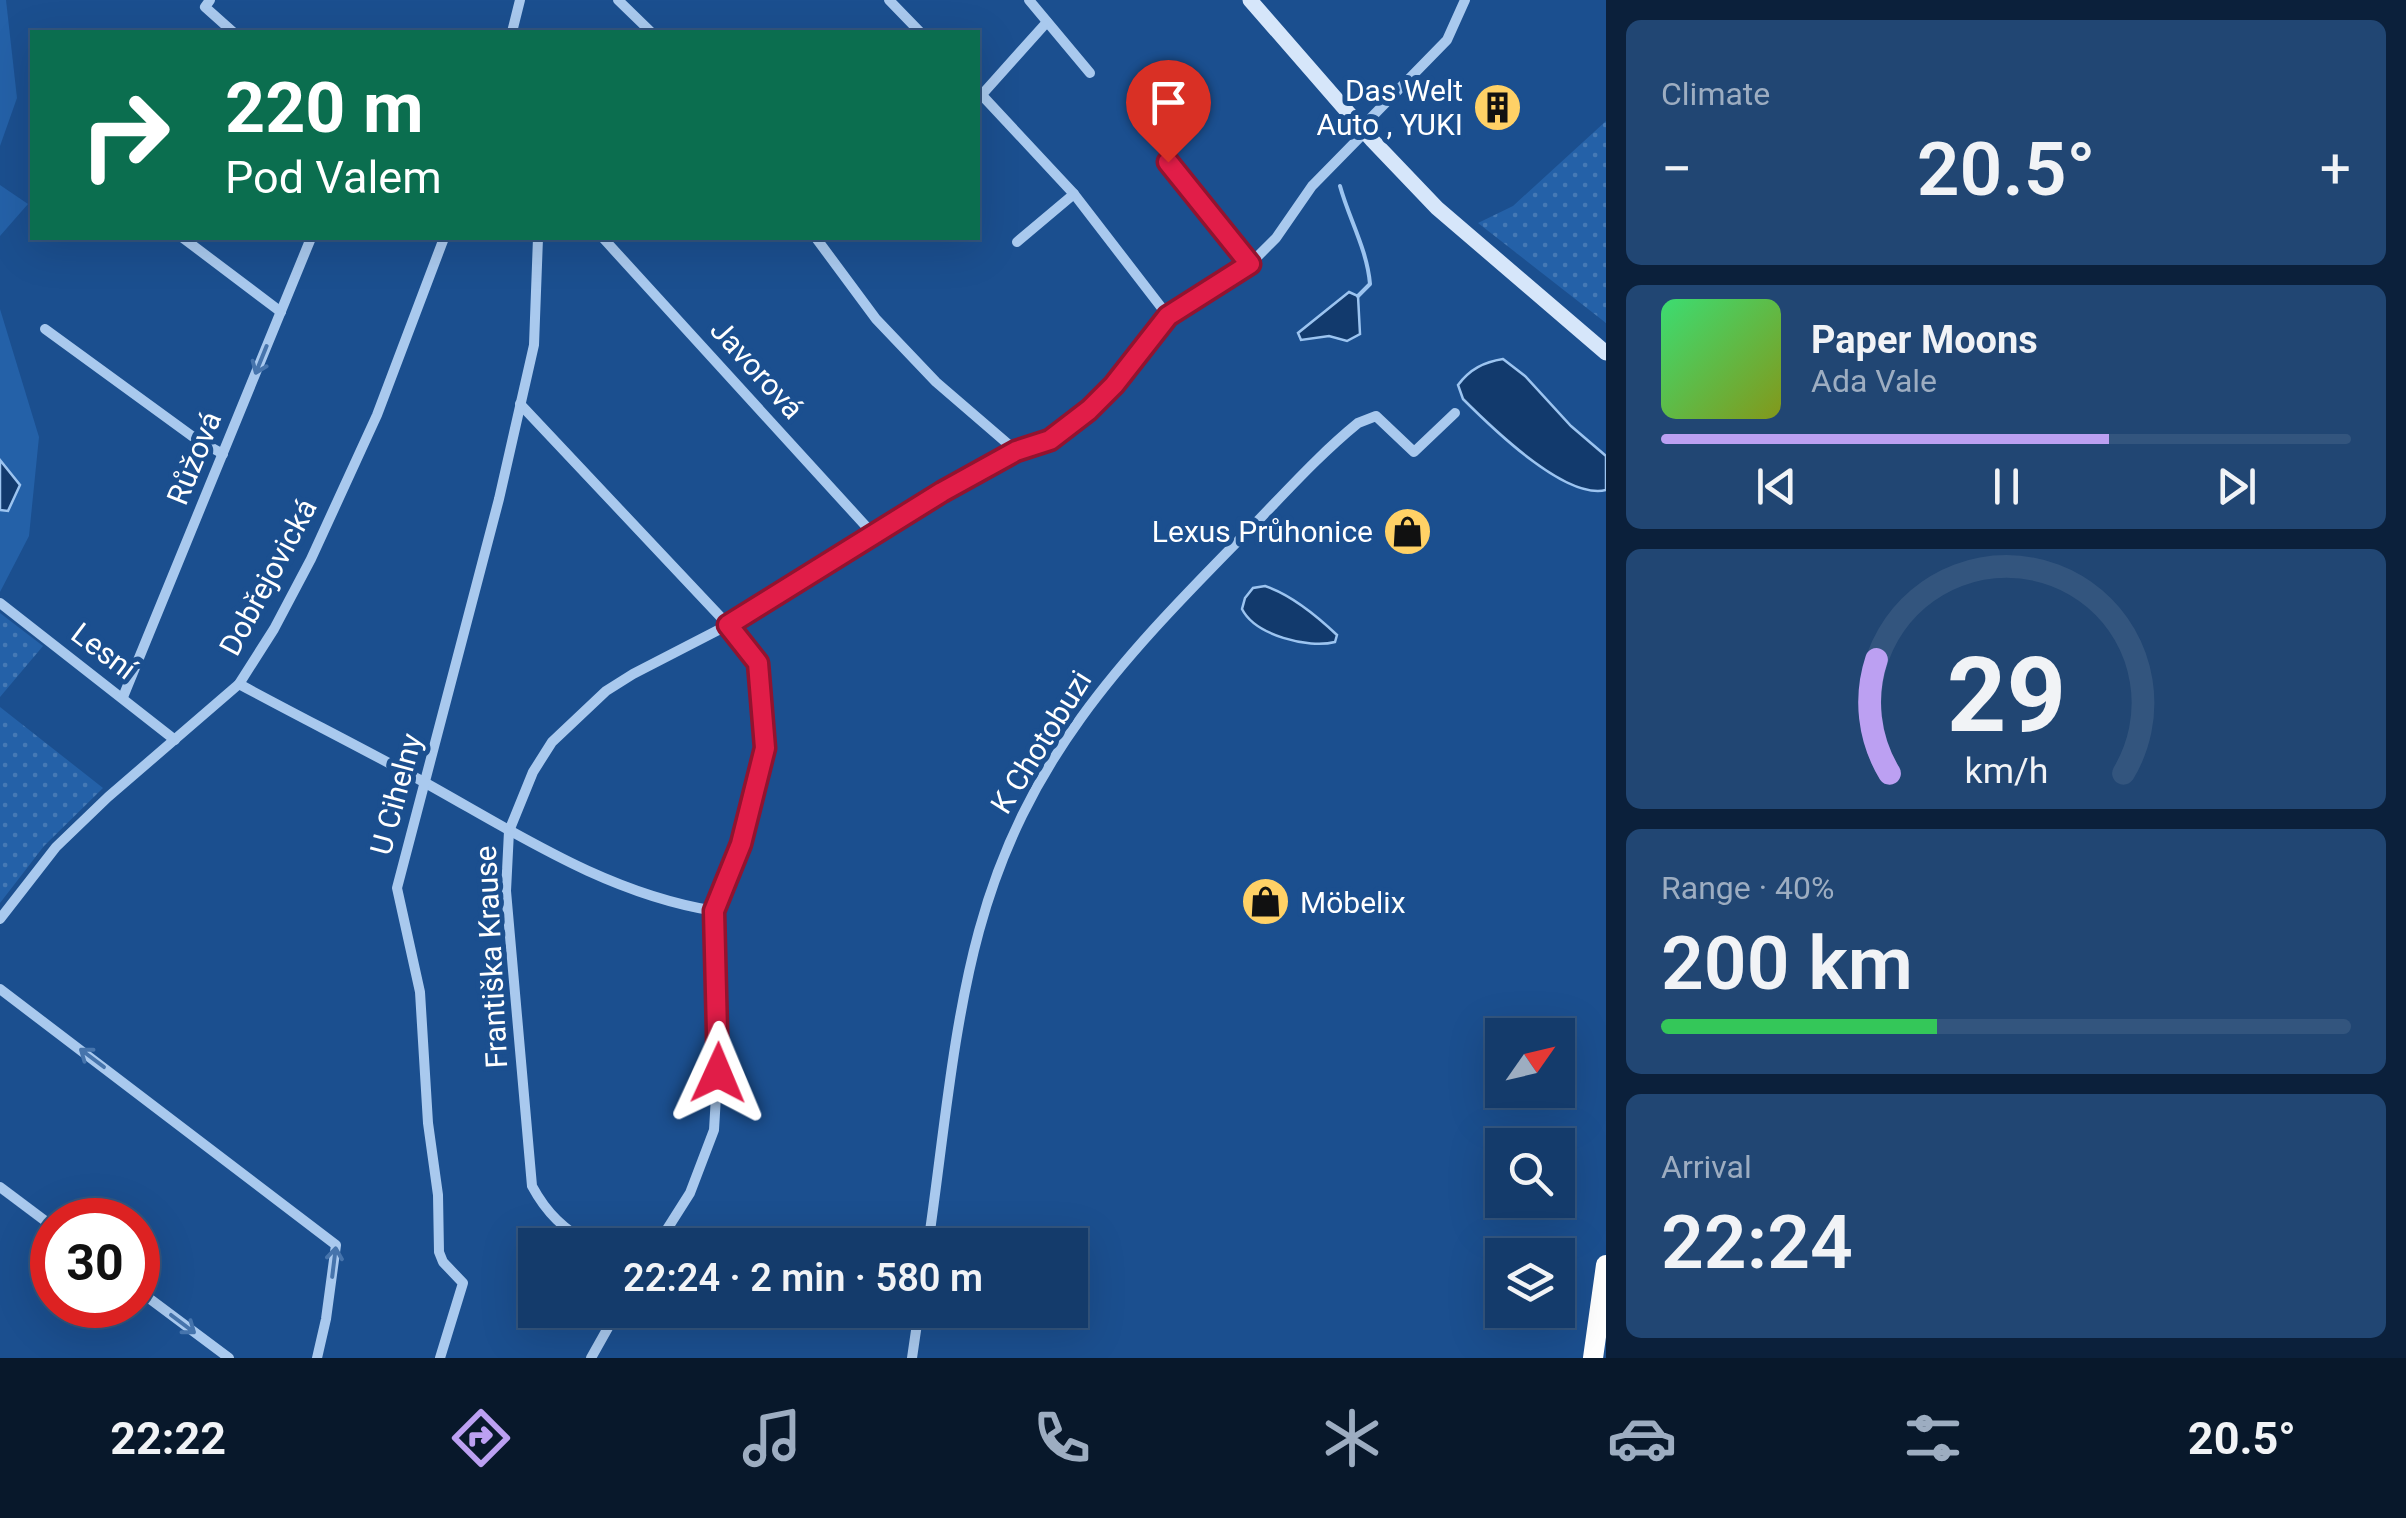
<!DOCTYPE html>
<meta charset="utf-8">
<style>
body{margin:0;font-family:Roboto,sans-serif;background:#214673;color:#f1f3f6;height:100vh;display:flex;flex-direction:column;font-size:38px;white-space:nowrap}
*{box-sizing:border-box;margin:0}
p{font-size:32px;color:#9dadc1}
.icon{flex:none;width:55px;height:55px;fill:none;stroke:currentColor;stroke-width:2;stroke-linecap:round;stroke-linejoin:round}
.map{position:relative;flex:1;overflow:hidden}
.details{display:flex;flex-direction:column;gap:20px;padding:20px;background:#0b203b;width:800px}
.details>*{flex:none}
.hud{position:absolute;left:30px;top:30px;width:950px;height:210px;border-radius:0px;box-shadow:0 10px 40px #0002,0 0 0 2px #33557e;background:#0b6e4f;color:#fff;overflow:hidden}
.needle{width:65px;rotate:56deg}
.fabs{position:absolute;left:1485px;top:1018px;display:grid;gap:20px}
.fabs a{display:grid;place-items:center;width:90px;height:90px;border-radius:0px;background:#143b6b;box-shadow:0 10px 40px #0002,0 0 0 2px #33557e;font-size:50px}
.speed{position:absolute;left:30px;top:1198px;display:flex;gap:20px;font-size:50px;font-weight:700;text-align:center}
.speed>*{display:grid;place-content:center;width:130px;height:130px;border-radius:50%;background:#143b6b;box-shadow:0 10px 40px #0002,0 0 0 2px #33557e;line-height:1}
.speed .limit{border:15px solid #d22;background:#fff;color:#111}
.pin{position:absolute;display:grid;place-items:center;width:85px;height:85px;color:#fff;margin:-102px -42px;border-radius:50% 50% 50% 0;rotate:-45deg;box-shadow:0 0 10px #0007}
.pin .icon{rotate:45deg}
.me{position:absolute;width:110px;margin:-55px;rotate:1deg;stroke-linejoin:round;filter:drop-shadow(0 0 8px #0008)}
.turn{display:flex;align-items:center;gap:35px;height:210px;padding:0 30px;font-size:45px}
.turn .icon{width:130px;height:130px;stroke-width:2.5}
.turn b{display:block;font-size:70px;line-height:85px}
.big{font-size:75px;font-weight:600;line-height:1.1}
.details .tile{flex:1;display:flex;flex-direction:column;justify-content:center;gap:15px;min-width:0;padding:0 35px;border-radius:15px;background:#214673}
.details .dial{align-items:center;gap:0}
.dial svg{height:260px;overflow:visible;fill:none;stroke:#33557e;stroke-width:7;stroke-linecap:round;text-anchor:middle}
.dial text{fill:#f1f3f6;stroke:none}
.song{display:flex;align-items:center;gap:30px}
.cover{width:120px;height:120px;border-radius:15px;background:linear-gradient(135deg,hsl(140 70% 55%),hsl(70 70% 35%))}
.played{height:10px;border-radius:5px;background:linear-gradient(90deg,#bca0f2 65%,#33557e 65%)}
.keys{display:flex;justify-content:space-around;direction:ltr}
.heat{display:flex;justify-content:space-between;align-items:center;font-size:55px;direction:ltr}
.charge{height:15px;border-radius:8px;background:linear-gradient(90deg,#34c759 40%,#33557e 0)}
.trip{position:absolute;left:518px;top:1228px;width:570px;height:100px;border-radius:0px;background:#143b6b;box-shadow:0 10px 40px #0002,0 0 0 2px #33557e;font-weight:600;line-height:100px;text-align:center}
.tabs{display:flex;height:160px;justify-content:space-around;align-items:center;background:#08182b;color:#9dadc1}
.tabs .icon{width:70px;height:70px}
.tabs .current{color:#bca0f2}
.tabs b{font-size:45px;color:#f1f3f6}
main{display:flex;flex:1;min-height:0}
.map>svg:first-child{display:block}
</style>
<main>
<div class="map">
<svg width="1606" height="1358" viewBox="0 0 1606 1358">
<defs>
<pattern id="grass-dots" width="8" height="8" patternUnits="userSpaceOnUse" patternTransform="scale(2.5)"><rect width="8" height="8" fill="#2461a8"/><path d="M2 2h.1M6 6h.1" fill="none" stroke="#4579b5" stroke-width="1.8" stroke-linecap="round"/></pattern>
</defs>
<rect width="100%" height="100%" fill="#1b4f8f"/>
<g fill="url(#grass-dots)">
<path d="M 1606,121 L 1606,323 L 1478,223 L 1513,206 Z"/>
<path d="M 0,613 L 43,646 L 0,697 Z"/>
<path d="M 0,707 L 103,788 L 44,846 L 0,903 Z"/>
</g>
<g fill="#2461a8">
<path d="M 0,0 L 6,0 L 17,98 L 0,146 Z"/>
<path d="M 0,185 L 28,204 L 0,236 Z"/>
<path d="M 0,309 L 39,437 L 29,536 L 0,592 L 0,510 L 8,510 L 11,472 L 0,460 Z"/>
</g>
<g fill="#123a6d" stroke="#9cc4f0" stroke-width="2.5">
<path d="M 1349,292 L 1358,296 L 1360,334 L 1347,341 L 1329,336 L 1301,340 L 1298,333 Z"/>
<path d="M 1503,359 L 1525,376 L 1571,426 L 1606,456 L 1606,490 C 1565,500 1491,427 1463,399 L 1458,385 C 1470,369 1484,362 1503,359 Z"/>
<path d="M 0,460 L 20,485 L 8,511 L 0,510 Z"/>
<path d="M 1265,586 C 1292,595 1317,616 1337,635 L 1335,642 C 1308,649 1255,635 1242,609 L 1245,598 L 1253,588 Z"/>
</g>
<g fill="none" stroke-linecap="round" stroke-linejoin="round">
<path stroke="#9cc4f0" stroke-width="4" d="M 1340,186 C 1349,219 1367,249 1370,284 L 1358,296"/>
<g stroke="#a9c9ee" stroke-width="10">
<path d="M 210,0 L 205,7 L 233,32"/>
<path d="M 618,0 L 651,32"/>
<path d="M 889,0 L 920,32"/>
<path d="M 1029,0 L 1090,73"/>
<path d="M 512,32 L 520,0"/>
<path d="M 978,91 L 1074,194 L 1168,316"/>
<path d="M 978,99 L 1047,22"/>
<path d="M 1361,128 L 1447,40 L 1465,0"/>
<path d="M 1168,162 L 1250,264"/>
<path d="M 183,238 L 281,312"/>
<path d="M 603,238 L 873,534"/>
<path d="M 816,238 L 876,319 L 936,382 L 1016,451"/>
<path d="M 1017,242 L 1074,194"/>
<path d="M 45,329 L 196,439 L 223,454"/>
<path d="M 520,404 L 747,645 L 759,663 L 765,747 L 741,844 L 715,911 L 719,1045 L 714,1130 L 690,1193 L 657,1245"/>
<path d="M 0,603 L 175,740"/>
<path d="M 239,684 C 300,717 362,748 422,781 C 516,833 607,894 715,911"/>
<path d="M 123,697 L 311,238"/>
<path d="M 0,919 L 56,847 L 108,797 L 239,684 L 274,629 L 311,559 L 377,415 L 444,238"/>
<path d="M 0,989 L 336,1245 L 326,1319 L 317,1358"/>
<path d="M 0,1187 L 52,1226"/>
<path d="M 591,1245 C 564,1229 547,1214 532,1186 L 506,891 L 509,831 L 533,772 L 552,742 L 606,691 L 633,674 L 728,625 L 942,493 L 1016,451 L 1051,440 L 1089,410 L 1114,385 L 1168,316 L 1250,264 L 1276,238 L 1312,186 L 1365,132"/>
<path d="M 928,1245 C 943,1144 952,1030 979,931 C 1025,761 1119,662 1239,540 C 1278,501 1315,458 1358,423 L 1376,416 L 1414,452 L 1455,413"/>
<path d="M 138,1290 L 229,1358"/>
<path d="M 440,1358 L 463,1283 L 443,1262 L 439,1252 L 438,1195 L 428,1123 L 420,992 L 397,888 L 499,499 L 534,345 L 538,238"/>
<path d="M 591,1358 L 618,1310"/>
<path d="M 912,1358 L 919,1310"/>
</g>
<path stroke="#d6e6fa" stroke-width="15" d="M 1250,0 L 1372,140 L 1437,208 L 1606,353"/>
<path stroke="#fff" stroke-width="20" d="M 1593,1358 L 1606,1265"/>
</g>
<defs><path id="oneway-shaft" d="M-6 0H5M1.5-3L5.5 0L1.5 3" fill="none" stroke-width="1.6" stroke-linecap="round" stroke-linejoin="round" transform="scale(2.5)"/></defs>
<g stroke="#4674ac">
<use href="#oneway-shaft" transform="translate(261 360) rotate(112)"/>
<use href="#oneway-shaft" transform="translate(92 1058) rotate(-143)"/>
<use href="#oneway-shaft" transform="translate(334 1262) rotate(-83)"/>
<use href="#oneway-shaft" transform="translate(183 1324) rotate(37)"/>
</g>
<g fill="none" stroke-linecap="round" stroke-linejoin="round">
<defs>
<path id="route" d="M 718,1073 L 714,911 L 741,844 L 765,748 L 758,663 L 728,625 L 942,492 L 1016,451 L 1050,440 L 1089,410 L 1114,385 L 1168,316 L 1250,264 L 1168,162"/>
</defs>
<use href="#route" stroke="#92132f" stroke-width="25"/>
<use href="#route" stroke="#e11d48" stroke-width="18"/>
</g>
<defs>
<symbol id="building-disc" viewBox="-11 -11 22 22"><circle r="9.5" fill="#ffd166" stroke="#1b4f8f"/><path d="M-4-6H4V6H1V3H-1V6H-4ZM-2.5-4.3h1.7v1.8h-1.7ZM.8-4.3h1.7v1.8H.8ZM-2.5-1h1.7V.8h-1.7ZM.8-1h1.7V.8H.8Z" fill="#111"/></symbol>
<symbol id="shop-disc" viewBox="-11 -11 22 22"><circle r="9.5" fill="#ffd166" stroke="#1b4f8f"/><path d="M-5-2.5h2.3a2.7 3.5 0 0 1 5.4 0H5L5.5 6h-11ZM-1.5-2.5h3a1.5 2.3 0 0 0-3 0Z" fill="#111"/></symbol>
</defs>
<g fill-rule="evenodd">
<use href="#building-disc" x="1470" y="80" width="55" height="55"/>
<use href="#shop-disc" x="1380" y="504" width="55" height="55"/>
<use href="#shop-disc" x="1238" y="874" width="55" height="55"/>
</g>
<g text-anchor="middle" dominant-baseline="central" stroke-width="10" stroke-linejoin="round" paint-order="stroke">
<g font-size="30" fill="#fff" stroke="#1b4f8f" text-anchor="end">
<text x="1463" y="90">Das Welt<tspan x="1463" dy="34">Auto , YUKI</tspan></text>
<text x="1373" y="531">Lexus Průhonice</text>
<text x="1300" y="902" text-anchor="start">Möbelix</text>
</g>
<g font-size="30" fill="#fff" stroke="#1b4f8f">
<text transform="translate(757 369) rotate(48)">Javorová</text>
<text transform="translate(194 458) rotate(-68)">Růžová</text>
<text transform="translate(268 577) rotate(-62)">Dobřejovická</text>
<text transform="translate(104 651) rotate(37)">Lesní</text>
<text transform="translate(1041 742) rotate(-58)">K Chotobuzi</text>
<text transform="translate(396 794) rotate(-75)">U Cihelny</text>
<text transform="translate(491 957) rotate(-93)">Františka Krause</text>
</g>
</g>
</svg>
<div class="fabs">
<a><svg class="needle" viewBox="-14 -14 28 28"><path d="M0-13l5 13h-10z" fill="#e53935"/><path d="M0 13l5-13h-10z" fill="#9dadc1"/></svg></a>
<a><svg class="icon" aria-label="search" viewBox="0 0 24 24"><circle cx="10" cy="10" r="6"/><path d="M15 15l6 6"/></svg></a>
<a><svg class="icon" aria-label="layers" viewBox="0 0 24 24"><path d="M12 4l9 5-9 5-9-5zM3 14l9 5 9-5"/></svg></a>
</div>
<div class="speed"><div class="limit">30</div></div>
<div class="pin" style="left:1168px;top:162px;background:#d93025"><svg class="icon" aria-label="arrive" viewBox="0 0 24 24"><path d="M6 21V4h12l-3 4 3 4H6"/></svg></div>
<svg class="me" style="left:718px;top:1073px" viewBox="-20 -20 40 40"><path d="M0-17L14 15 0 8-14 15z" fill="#e11d48" stroke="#fff" stroke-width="4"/></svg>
<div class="trip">22:24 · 2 min · 580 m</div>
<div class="hud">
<div class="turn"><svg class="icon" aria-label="right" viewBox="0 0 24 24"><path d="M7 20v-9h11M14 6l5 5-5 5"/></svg><div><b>220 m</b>Pod Valem</div></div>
</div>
</div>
<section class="details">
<div class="tile"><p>Climate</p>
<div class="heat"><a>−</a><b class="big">20.5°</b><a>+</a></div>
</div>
<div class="tile">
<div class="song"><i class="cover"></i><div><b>Paper Moons</b><p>Ada Vale</p></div></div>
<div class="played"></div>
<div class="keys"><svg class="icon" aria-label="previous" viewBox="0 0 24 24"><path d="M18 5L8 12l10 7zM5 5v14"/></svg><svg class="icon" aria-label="pause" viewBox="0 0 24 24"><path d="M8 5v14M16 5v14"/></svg><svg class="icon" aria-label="next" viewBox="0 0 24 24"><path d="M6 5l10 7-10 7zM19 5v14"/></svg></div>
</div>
<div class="tile dial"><svg viewBox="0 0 100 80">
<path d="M14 69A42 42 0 1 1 86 69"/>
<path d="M14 69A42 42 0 0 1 10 34" stroke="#bca0f2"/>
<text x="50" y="56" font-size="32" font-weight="700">29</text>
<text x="50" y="72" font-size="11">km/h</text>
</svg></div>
<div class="tile"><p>Range · 40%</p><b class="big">200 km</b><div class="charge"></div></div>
<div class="tile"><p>Arrival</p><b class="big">22:24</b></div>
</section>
</main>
<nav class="tabs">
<b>22:22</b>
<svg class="icon current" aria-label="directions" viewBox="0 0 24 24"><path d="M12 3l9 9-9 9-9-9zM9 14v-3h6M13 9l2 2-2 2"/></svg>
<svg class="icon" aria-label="music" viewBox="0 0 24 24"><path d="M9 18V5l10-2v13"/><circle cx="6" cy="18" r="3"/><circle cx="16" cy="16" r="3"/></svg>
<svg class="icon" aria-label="phone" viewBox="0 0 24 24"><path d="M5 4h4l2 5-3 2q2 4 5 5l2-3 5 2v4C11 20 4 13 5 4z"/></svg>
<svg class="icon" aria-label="climate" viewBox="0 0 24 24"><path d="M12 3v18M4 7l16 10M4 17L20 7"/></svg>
<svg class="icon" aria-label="car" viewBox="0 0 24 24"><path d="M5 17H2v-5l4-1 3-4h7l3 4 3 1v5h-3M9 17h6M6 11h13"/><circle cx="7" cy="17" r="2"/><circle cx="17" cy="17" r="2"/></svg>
<svg class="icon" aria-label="filters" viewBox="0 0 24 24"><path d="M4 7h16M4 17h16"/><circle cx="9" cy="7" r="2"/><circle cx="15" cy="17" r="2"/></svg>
<b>20.5°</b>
</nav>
